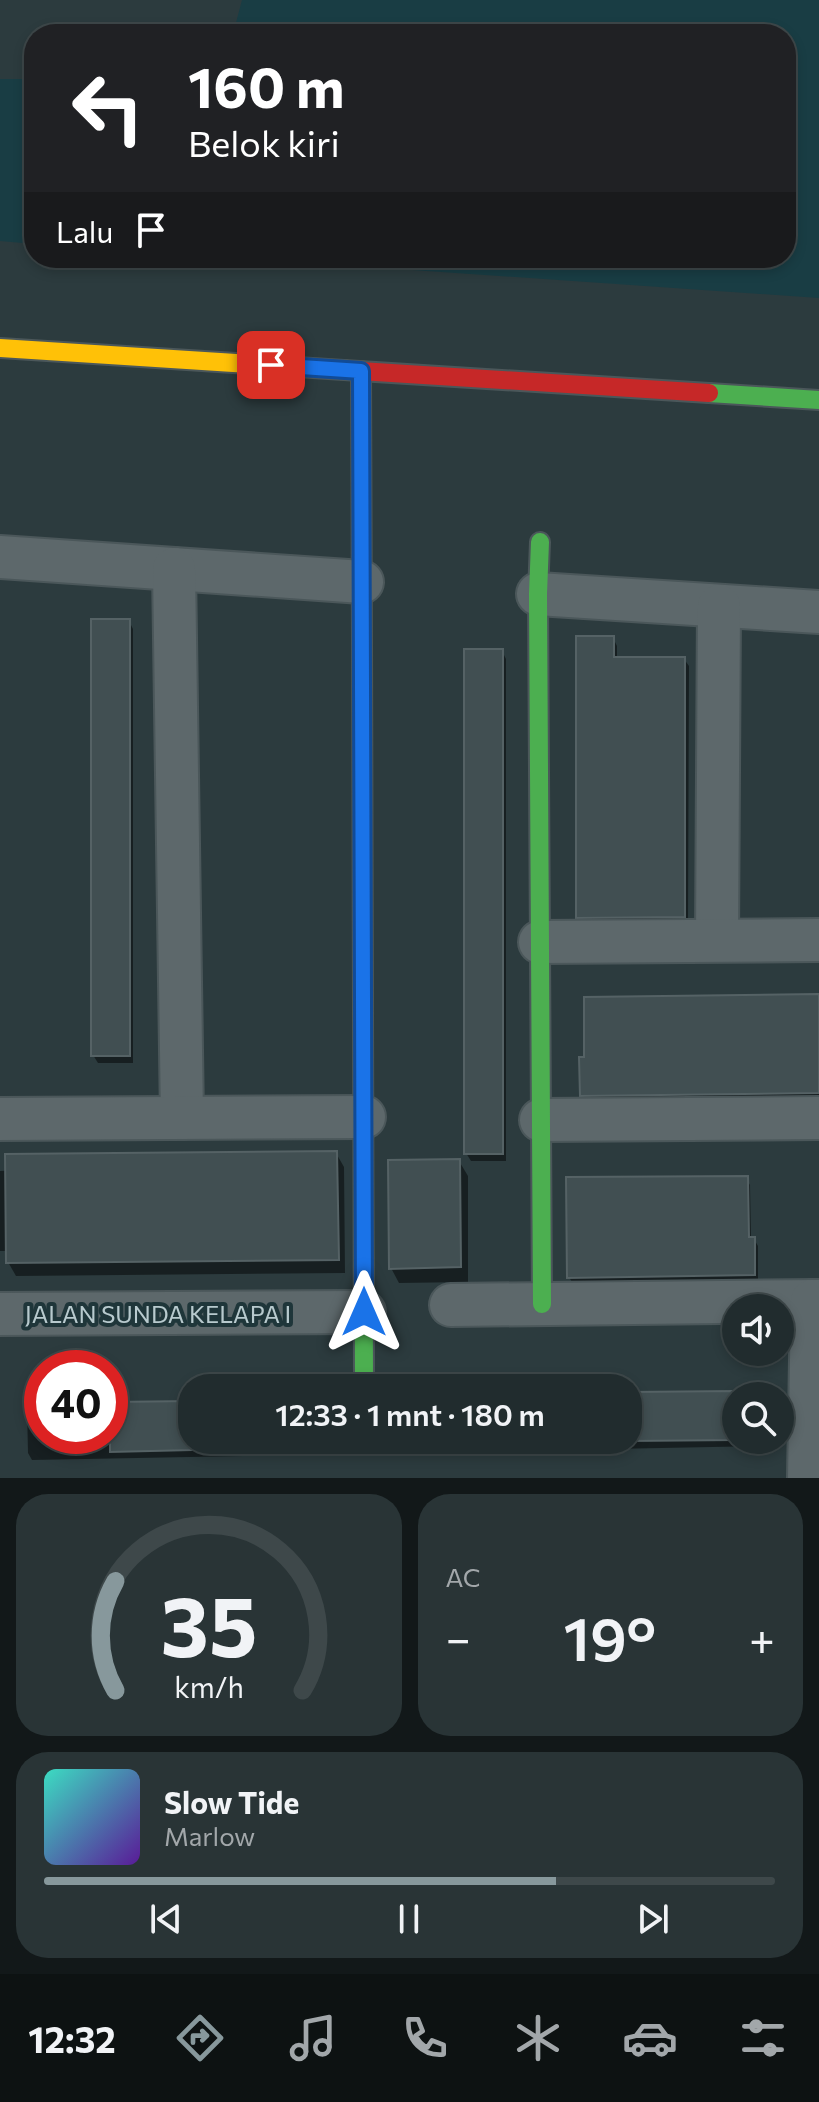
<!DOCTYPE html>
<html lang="id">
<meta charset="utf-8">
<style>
body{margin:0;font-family:Commissioner,sans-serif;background:#293436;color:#f1f3f6;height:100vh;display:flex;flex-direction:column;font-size:30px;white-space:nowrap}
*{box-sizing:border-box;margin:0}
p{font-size:26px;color:#a2a7aa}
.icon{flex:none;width:44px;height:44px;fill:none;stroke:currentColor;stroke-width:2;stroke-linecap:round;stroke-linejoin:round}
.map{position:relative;height:1478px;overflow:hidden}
.panel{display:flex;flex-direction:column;gap:16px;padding:16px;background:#121819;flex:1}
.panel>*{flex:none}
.top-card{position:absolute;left:24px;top:24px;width:772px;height:244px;border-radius:32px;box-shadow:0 4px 12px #0003,0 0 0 2px #3e484a;background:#202124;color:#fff;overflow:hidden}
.fabs{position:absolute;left:722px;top:1294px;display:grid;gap:16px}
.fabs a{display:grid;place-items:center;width:72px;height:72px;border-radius:50%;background:#212c2e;box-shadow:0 4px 12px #0003,0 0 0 2px #3e484a;font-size:40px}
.speed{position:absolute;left:24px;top:1350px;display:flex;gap:16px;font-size:40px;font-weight:700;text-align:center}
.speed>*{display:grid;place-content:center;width:104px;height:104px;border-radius:50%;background:#212c2e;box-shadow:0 4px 12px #0003,0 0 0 2px #3e484a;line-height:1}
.speed .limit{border:12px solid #d22;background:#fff;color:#111}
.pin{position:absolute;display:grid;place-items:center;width:68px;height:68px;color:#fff;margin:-34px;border-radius:16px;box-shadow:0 4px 12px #0006}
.me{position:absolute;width:88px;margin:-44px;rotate:0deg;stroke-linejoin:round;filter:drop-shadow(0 0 6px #0008)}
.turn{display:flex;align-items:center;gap:28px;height:168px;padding:0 32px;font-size:36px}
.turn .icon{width:104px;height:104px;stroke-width:2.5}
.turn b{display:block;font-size:56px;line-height:68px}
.then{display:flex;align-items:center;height:76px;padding:0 32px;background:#0003;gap:16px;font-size:30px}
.big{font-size:60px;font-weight:600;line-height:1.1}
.panel .widget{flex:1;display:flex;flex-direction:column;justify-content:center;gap:12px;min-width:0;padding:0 28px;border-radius:32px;background:#293436}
.panel .dial{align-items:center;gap:0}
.dial svg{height:208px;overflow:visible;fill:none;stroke:#3e484a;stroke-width:7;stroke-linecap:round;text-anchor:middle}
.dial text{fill:#f1f3f6;stroke:none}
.song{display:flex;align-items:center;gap:24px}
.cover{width:96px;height:96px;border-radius:12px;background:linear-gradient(135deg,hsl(170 70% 55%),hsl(270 70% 35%))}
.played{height:8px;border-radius:4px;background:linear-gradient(90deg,#87989c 70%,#3e484a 70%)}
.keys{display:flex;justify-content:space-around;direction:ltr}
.heat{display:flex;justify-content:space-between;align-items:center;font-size:44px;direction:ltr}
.panel .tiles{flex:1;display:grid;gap:16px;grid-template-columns:1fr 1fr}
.widget:last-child{grid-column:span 2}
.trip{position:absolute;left:178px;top:1374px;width:464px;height:80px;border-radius:32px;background:#212c2e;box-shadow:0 4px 12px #0003,0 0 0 2px #3e484a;font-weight:600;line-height:80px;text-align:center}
.tabs{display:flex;height:128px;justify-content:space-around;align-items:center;background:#0d1212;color:#a2a7aa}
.tabs .icon{width:56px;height:56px}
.tabs .on{color:#87989c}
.tabs b{font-size:36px;color:#f1f3f6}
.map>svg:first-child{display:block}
</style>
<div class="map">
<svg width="819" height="1478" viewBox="0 0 819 1478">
<rect width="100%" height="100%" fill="#2c3b3e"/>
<g fill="#193d44">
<path d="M 242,0 L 819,0 L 819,298 L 240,258 L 786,258 L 786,34 L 233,34 Z"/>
<path d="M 0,79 L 34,79 L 34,244 L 0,241 Z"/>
</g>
<g fill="#0007">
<path d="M 129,621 L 133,629 L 133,1063 L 98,1063 L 93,1055 Z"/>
<path d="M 613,638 L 617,646 L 617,659 L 684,659 L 689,666 L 688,924 L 583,925 L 578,917 Z"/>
<path d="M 502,651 L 506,659 L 506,1161 L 471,1161 L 466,1153 Z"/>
<path d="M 819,996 L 819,1100 L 586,1102 L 582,1095 Z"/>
<path d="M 336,1153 L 344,1167 L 345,1273 L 16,1276 L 8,1262 L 8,1251 L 0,1251 L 0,1171 Z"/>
<path d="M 459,1161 L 468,1176 L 468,1282 L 399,1283 L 391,1268 Z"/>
<path d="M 746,1178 L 750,1185 L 751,1239 L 754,1239 L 758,1246 L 758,1282 L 573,1284 L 569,1277 Z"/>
<path d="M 759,1392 L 762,1396 L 736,1396 L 736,1440 L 764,1440 L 764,1446 L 32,1460 L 28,1453 L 27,1407 L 42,1406 L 42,1436 L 110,1436 L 110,1405 L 192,1403 L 192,1440 L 628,1440 L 628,1395 Z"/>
</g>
<g fill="#414f52" stroke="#556265" stroke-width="2">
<rect x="91" y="619" width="39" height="437"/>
<path d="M 576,636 L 614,636 L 614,657 L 685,657 L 685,917 L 576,918 Z"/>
<rect x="464" y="649" width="39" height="505"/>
<path d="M 819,994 L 819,1093 L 580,1096 L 579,1057 L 584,1057 L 584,997 Z"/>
<path d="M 337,1151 L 339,1260 L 6,1263 L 5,1154 Z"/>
<path d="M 460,1159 L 461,1267 L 389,1269 L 388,1160 Z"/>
<path d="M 748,1176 L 749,1237 L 755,1237 L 755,1275 L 567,1278 L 566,1177 Z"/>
<path d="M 736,1391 L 736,1440 L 628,1441 L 628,1392 Z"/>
<path d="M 192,1401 L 192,1450 L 110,1452 L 110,1402 Z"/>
</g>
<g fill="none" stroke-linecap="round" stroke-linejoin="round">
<defs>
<g id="street">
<path d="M 0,557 L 362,582"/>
<path d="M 174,569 L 182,1118"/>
<path d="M 538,594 L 819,612"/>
<path d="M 717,940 L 719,606"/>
<path d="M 540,942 L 819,940"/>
<path d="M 0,1119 L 364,1117"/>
<path d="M 541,1120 L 819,1118"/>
<path d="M 451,1305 L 819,1301"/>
<path d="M 0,1314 L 364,1312"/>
<path d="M 809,1478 L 812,1301"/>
</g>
<g id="fast">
<path d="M 709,393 L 819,400"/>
<path d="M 540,542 L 538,594 L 542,1304"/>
<path d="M 362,642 L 364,1382"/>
</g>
<g id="slow">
<path d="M 0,348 L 344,370"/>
<path d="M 361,371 L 362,642"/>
</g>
<path id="jam" d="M 344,370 L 709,393"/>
</defs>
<use href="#street" stroke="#4b575a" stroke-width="46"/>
<use href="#fast" stroke="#4b575a" stroke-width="22"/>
<use href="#slow" stroke="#4b575a" stroke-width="22"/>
<use href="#jam" stroke="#4b575a" stroke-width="22"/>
<use href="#street" stroke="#5d686b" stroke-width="42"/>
<use href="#fast" stroke="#4caf50" stroke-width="18"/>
<use href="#slow" stroke="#ffc107" stroke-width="18"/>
<use href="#jam" stroke="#c62828" stroke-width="18"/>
</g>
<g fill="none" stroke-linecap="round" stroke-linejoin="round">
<defs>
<path id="route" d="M 271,365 L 361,371 L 364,1312"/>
</defs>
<use href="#route" stroke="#114b97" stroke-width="20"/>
<use href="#route" stroke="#1a73e8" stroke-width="14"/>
</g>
<g text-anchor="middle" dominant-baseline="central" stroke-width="8" stroke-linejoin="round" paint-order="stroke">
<g font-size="24" fill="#b8cace" stroke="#1f363a">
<text x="158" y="1313">JALAN SUNDA KELAPA I</text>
</g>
</g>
</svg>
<div class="fabs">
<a><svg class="icon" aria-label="sound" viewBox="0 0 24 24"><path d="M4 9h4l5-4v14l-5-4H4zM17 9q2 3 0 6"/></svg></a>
<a><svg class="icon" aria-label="search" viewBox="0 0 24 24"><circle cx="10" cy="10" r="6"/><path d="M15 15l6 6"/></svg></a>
</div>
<div class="speed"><div class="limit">40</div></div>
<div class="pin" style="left:271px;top:365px;background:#d93025"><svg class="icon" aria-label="arrive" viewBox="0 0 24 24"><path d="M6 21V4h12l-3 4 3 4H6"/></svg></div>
<svg class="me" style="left:364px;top:1312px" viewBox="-20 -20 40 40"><path d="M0-17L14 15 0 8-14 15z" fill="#1a73e8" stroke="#fff" stroke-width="4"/></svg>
<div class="trip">12:33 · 1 mnt · 180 m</div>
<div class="top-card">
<div class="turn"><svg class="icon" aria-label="left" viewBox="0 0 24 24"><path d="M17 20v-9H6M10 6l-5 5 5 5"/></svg><div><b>160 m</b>Belok kiri</div></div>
<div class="then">Lalu<svg class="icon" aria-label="arrive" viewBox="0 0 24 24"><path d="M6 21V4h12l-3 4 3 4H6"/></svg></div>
</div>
</div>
<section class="panel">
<div class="tiles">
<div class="widget dial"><svg viewBox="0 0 100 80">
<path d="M14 69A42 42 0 1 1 86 69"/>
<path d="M14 69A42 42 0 0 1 14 27" stroke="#87989c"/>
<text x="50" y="56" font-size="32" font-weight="700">35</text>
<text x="50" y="72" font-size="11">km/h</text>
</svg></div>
<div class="widget"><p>AC</p>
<div class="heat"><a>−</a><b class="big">19°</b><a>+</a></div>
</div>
<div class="widget">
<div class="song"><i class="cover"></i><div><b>Slow Tide</b><p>Marlow</p></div></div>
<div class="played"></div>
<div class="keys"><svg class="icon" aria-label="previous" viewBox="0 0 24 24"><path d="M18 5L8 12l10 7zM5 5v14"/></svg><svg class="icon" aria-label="pause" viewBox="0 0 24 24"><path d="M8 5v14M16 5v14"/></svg><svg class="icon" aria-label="next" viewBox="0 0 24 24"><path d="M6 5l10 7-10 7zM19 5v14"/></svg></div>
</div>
</div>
</section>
<nav class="tabs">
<b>12:32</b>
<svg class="icon on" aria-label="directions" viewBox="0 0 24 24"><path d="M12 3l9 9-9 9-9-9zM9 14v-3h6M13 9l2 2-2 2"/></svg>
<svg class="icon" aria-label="music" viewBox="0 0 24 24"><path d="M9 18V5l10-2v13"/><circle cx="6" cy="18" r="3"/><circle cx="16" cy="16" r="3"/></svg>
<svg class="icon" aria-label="phone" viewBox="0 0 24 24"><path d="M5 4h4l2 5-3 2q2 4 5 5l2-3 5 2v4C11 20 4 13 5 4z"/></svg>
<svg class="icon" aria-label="climate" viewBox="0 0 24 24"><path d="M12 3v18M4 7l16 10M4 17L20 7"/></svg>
<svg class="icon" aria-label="car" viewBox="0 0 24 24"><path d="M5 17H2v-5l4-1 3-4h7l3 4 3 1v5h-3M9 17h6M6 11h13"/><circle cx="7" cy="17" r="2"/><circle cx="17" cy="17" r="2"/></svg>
<svg class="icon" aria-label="filters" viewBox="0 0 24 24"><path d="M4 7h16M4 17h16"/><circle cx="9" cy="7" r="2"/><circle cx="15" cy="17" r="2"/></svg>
</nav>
